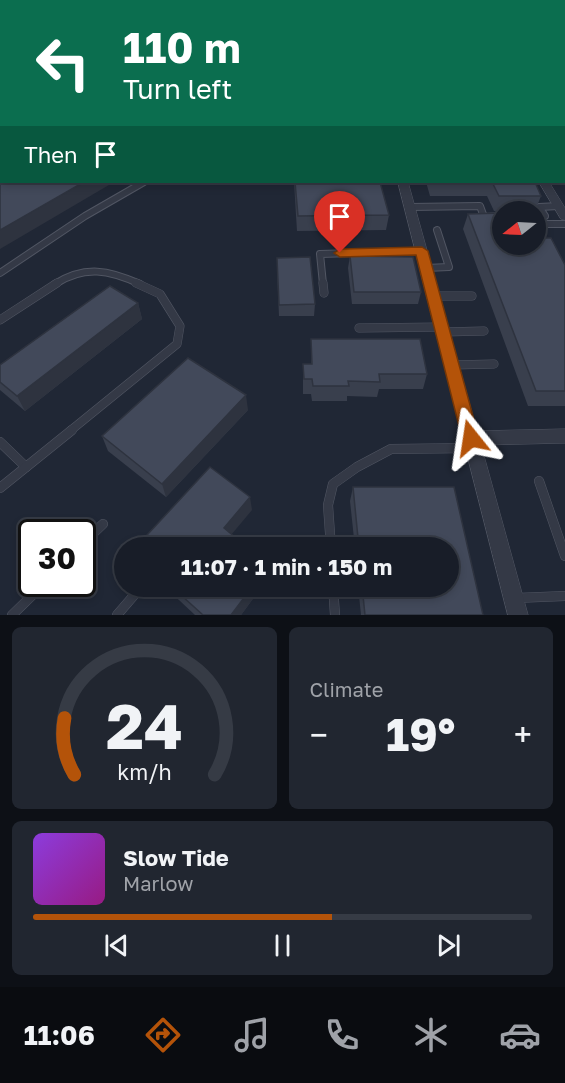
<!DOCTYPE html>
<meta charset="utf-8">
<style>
body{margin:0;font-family:"Golos Text",sans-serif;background:#212630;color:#f1f3f6;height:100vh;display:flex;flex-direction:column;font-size:22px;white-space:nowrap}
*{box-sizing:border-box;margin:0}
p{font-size:20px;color:#9fa2a8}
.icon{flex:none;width:33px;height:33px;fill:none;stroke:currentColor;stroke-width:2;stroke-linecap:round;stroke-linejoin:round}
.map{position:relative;height:615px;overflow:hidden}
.side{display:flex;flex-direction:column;gap:12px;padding:12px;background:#0d1016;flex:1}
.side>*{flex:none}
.top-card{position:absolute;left:0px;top:0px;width:566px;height:183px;box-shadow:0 3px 9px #0003,0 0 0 2px #363b45;background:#0b6e4f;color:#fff;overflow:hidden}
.needle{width:39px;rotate:252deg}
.tools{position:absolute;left:492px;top:201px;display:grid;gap:12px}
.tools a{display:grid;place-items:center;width:54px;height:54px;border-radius:50%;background:#181d28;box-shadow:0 3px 9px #0003,0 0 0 2px #363b45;font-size:30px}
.speed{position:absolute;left:18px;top:519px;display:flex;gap:12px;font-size:30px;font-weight:700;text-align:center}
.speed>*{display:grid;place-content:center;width:78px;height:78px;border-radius:50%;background:#181d28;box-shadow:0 3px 9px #0003,0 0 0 2px #363b45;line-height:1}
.speed .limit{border:3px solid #111;border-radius:9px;background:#fff;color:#111}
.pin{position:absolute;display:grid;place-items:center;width:51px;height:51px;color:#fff;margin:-62px -26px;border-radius:50% 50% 50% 0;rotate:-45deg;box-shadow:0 0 6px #0007}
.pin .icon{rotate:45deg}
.me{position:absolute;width:66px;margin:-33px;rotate:345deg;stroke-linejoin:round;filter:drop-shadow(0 0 4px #0008)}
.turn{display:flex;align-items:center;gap:21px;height:126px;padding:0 24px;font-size:27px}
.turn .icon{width:78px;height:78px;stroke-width:2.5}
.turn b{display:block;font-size:42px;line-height:51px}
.then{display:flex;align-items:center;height:57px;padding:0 24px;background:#0003;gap:12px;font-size:22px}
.big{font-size:45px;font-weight:700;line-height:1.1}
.side .widget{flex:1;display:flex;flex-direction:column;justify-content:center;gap:9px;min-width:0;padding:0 21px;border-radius:9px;background:#212630}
.side .dial{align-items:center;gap:0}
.dial svg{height:156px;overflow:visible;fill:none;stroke:#363b45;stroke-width:7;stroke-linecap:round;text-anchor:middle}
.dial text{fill:#f1f3f6;stroke:none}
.song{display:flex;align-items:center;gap:18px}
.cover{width:72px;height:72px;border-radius:9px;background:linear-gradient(135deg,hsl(270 70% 55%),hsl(310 70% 35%))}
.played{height:6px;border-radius:3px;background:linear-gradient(90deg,#b45309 60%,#363b45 60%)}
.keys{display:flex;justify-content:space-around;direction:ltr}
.heat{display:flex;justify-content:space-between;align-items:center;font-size:33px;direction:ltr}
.side .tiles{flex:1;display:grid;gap:12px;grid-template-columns:1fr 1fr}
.widget:last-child{grid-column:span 2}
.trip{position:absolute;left:114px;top:537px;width:345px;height:60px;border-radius:30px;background:#181d28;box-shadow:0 3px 9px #0003,0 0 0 2px #363b45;font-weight:700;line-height:60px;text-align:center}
.menu{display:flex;height:96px;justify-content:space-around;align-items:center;background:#0a0c10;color:#9fa2a8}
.menu .icon{width:42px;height:42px}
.menu .selected{color:#b45309}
.menu b{font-size:27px;color:#f1f3f6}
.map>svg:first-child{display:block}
</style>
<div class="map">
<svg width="565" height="615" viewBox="0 0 565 615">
<rect width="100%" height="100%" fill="#202735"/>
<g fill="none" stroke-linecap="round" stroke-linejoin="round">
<defs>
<path id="service-far3" d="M 53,2 L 58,0"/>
<g id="service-far2">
<path d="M 410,207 L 480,206 L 484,217 L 502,216"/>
<path d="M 536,216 L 545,216 L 539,207 L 559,206"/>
<path d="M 536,224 L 565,224"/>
<path d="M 426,268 L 449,267 L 437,230"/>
<path d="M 0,273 L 85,216 L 144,182"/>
<path d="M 55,284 C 85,265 109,270 140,284"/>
<path d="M 323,284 L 320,254 L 421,251"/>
</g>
<g id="service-far1">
<path d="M 323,283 L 324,293"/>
<path d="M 433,296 L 472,296"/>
<path d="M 0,320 L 57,283"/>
<path d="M 359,328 L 442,327"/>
<path d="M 443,332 L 484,331"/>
<path d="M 452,365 L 494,364"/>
<path d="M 70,431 L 177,344 L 180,326 L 160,294 L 136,283"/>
</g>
<g id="service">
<path d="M 0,442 L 26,467"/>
<path d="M 539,481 L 565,556"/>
<path d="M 0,488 L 72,430"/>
<path d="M 82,544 L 103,524"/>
<path d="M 331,548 L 328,505 L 333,484 L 357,467 L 391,449 L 474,448"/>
<path d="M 333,586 L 335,615"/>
<path d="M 516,598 L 565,596"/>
<path d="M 12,615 L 44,584"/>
<path d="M 117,615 L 142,586"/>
</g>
<g id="minor">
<path d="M 398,182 L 408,182 L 477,431 L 565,429 L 565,443 L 481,445 L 528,615 L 508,615 Z"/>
<path d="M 539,182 L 549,182 L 565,208 L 565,220 L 561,219 Z"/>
</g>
</defs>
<use href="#service-far3" stroke="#515663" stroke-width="4.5"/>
<use href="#service-far2" stroke="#515663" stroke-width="8"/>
<use href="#service-far1" stroke="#515663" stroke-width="9"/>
<use href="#service" stroke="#515663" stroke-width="10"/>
<use href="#minor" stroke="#515663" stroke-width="1"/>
<use href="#service-far3" stroke="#343946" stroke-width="4"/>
<use href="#service-far2" stroke="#343946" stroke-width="6"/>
<use href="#service-far1" stroke="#343946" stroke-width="8"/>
<use href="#service" stroke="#343946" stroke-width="9"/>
<use href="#minor" fill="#343946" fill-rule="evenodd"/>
</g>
<g fill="#393f4d">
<path d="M 0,67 L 2,67 L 2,136 L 0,135 Z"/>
<path d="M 294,182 L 380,182 L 389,215 L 386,230 L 297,231 Z"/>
<path d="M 426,182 L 535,182 L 541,196 L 535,211 L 494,211 L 487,196 L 430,196 Z"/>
<path d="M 468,214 L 502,244 L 565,265 L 565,406 L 528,406 L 463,229 Z"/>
<path d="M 350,256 L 421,292 L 418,304 L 352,304 L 348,268 Z"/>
<path d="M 277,270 L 315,304 L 314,316 L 279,316 Z"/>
<path d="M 138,303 L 142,319 L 25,411 L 0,390 L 0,365 Z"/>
<path d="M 311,339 L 427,374 L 423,389 L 379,389 L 377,397 L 347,396 L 347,401 L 312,401 L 311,394 L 303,394 L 303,364 L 311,364 Z"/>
<path d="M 248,410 L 166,497 L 108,451 L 102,436 Z"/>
<path d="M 353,487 L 454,487 L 483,615 L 361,615 L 358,586 L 448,586 L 448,548 L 355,548 L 350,501 Z"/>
<path d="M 164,586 L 254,586 L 255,596 L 241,615 L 195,615 Z"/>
</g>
<g fill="#2e333f">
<path d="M 84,182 L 114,182 L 0,249 L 0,230 Z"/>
<path d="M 138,303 L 142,319 L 25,411 L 17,396 Z"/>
<path d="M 246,395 L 248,410 L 166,497 L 162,484 Z"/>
<path d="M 250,497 L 252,510 L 226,541 L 224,528 Z"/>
<path d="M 253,586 L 254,586 L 255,596 L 241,615 L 231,615 Z"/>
</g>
<g fill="#42495a" stroke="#2e333f" stroke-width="1.5">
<path d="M 0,67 L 2,67 L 2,125 L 0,124 Z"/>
<path d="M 2,180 L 2,182 L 84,182 L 0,230 L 0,181 Z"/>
<path d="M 295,182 L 380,182 L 389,215 L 298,216 Z"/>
<path d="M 492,182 L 535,182 L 541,196 L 499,196 Z"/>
<path d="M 502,213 L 502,244 L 536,244 L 536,238 L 551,238 L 565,265 L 565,391 L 536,391 L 468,214 Z"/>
<path d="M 350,256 L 413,257 L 421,292 L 354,292 Z"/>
<path d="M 310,257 L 315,304 L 279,305 L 277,258 Z"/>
<path d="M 110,286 L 138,303 L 17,396 L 0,382 L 0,365 Z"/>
<path d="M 311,339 L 420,339 L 427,374 L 379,374 L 380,382 L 348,381 L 349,386 L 313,386 L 312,379 L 304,379 L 303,364 L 312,364 Z"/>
<path d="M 188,358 L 246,395 L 162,484 L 102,436 Z"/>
<path d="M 210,467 L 250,497 L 224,528 L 248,548 L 135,548 Z"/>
<path d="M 353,487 L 454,487 L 483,615 L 365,615 L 362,586 L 448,586 L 448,548 L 359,548 Z"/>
<path d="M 171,586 L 253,586 L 231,615 L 203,615 Z"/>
</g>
<path fill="#b45309" stroke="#753606" stroke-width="1.5" d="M 422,247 L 428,251 L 479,438 L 476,443 L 471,445 L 465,443 L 462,438 L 416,255 L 340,257 L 334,253 L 340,249 Z"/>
</svg>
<div class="tools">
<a><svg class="needle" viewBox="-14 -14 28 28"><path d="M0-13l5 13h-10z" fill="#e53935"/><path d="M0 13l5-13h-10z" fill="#9fa2a8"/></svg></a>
</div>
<div class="speed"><div class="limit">30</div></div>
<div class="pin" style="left:340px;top:253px;background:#d93025"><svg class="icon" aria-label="arrive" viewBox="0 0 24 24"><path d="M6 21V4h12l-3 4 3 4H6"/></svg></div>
<svg class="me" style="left:471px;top:438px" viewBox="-20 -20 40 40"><path d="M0-17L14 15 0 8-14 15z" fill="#b45309" stroke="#fff" stroke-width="4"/></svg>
<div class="trip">11:07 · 1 min · 150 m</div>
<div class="top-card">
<div class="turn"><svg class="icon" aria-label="left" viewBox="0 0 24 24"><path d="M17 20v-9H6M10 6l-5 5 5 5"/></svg><div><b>110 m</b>Turn left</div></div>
<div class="then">Then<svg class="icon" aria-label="arrive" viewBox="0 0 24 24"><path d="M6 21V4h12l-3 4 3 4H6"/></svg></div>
</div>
</div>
<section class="side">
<div class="tiles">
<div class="widget dial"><svg viewBox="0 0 100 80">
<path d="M14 69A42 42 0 1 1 86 69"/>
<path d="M14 69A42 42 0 0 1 9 40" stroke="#b45309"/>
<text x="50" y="56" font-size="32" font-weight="700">24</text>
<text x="50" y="72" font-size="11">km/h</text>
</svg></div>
<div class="widget"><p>Climate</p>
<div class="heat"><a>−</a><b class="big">19°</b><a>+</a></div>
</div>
<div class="widget">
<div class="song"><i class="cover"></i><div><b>Slow Tide</b><p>Marlow</p></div></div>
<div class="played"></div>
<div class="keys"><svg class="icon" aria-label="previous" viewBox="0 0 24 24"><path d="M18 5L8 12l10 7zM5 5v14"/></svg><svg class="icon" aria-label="pause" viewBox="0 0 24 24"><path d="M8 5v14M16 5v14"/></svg><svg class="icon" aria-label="next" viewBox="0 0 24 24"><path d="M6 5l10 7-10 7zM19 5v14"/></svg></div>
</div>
</div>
</section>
<nav class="menu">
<b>11:06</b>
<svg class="icon selected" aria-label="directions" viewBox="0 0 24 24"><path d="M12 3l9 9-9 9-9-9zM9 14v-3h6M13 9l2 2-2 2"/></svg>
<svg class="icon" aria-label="music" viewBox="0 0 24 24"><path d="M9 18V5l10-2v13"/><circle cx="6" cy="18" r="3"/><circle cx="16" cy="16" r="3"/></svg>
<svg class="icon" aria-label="phone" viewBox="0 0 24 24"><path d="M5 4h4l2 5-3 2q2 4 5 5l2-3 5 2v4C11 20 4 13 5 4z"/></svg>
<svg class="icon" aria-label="climate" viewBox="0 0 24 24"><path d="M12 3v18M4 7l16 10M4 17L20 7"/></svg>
<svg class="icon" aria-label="car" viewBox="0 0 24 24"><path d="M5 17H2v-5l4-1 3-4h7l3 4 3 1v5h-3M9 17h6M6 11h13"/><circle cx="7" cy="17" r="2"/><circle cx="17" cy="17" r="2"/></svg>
</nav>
